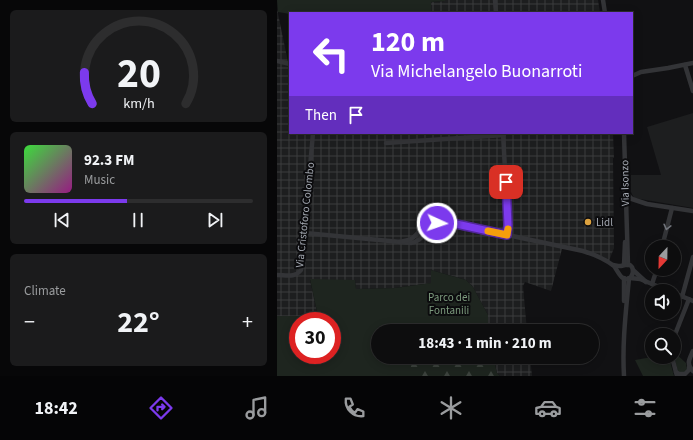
<!DOCTYPE html>
<meta charset="utf-8">
<style>
body{margin:0;font-family:"Source Sans 3",sans-serif;background:#1b1b1c;color:#f1f3f6;height:100vh;display:flex;flex-direction:column;font-size:15px;white-space:nowrap}
*{box-sizing:border-box;margin:0}
p{font-size:13px;color:#9a9c9e}
.icon{flex:none;width:22px;height:22px;fill:none;stroke:currentColor;stroke-width:2;stroke-linecap:round;stroke-linejoin:round}
.map{position:relative;flex:1;overflow:hidden}
.side{display:flex;flex-direction:column;gap:10px;padding:10px;background:#070708;width:277px}
.side>*{flex:none}
.hud{position:absolute;left:12px;top:12px;width:344px;height:122px;border-radius:0px;box-shadow:0 2px 10px #0003,0 0 0 1px #2d2d2e;background:#7c3aed;color:#fff;overflow:hidden}
.needle{width:26px;rotate:202deg}
.tools{position:absolute;left:368px;top:240px;display:grid;gap:8px}
.tools a{display:grid;place-items:center;width:36px;height:36px;border-radius:50%;background:#0d0d0e;box-shadow:0 2px 10px #0003,0 0 0 1px #2d2d2e;font-size:20px}
.speed{position:absolute;left:12px;top:312px;display:flex;gap:8px;font-size:20px;font-weight:700;text-align:center}
.speed>*{display:grid;place-content:center;width:52px;height:52px;border-radius:50%;background:#0d0d0e;box-shadow:0 2px 10px #0003,0 0 0 1px #2d2d2e;line-height:1}
.speed .limit{border:6px solid #d22;background:#fff;color:#111}
.pin{position:absolute;display:grid;place-items:center;width:34px;height:34px;color:#fff;margin:-17px;border-radius:8px;box-shadow:0 2px 6px #0006}
.me{position:absolute;width:44px;margin:-22px;rotate:93deg;stroke-linejoin:round;filter:drop-shadow(0 0 3px #0008)}
.turn{display:flex;align-items:center;gap:14px;height:84px;padding:0 16px;font-size:18px}
.turn .icon{width:52px;height:52px;stroke-width:2.5}
.turn b{display:block;font-size:28px;line-height:34px}
.then{display:flex;align-items:center;height:38px;padding:0 16px;background:#0003;gap:8px;font-size:15px}
.big{font-size:30px;font-weight:700;line-height:1.1}
.side .tile{flex:1;display:flex;flex-direction:column;justify-content:center;gap:6px;min-width:0;padding:0 14px;border-radius:6px;background:#1b1b1c}
.side .dial{align-items:center;gap:0}
.dial svg{height:104px;overflow:visible;fill:none;stroke:#2d2d2e;stroke-width:7;stroke-linecap:round;text-anchor:middle}
.dial text{fill:#f1f3f6;stroke:none}
.song{display:flex;align-items:center;gap:12px}
.cover{width:48px;height:48px;border-radius:6px;background:linear-gradient(135deg,hsl(120 70% 55%),hsl(310 70% 35%))}
.played{height:4px;border-radius:2px;background:linear-gradient(90deg,#7c3aed 45%,#2d2d2e 45%)}
.keys{display:flex;justify-content:space-around;direction:ltr}
.heat{display:flex;justify-content:space-between;align-items:center;font-size:22px;direction:ltr}
.trip{position:absolute;left:94px;top:324px;width:228px;height:40px;border-radius:20px;background:#0d0d0e;box-shadow:0 2px 10px #0003,0 0 0 1px #2d2d2e;font-weight:700;line-height:40px;text-align:center}
.menu{display:flex;height:64px;justify-content:space-around;align-items:center;background:#050506;color:#9a9c9e}
.menu .icon{width:28px;height:28px}
.menu .selected{color:#7c3aed}
.menu b{font-size:18px;color:#f1f3f6}
main{display:flex;flex:1;min-height:0}
.map>svg:first-child{display:block}
</style>
<main>
<section class="side">
<div class="tile dial"><svg viewBox="0 0 100 80">
<path d="M14 69A42 42 0 1 1 86 69"/>
<path d="M14 69A42 42 0 0 1 8 45" stroke="#7c3aed"/>
<text x="50" y="56" font-size="32" font-weight="700">20</text>
<text x="50" y="72" font-size="11">km/h</text>
</svg></div>
<div class="tile">
<div class="song"><i class="cover"></i><div><b>92.3 FM</b><p>Music</p></div></div>
<div class="played"></div>
<div class="keys"><svg class="icon" aria-label="previous" viewBox="0 0 24 24"><path d="M18 5L8 12l10 7zM5 5v14"/></svg><svg class="icon" aria-label="pause" viewBox="0 0 24 24"><path d="M8 5v14M16 5v14"/></svg><svg class="icon" aria-label="next" viewBox="0 0 24 24"><path d="M6 5l10 7-10 7zM19 5v14"/></svg></div>
</div>
<div class="tile"><p>Climate</p>
<div class="heat"><a>−</a><b class="big">22°</b><a>+</a></div>
</div>
</section>
<div class="map">
<svg width="416" height="376" viewBox="0 0 416 376">
<defs>
<pattern id="industrial-grid" width="8" height="8" patternUnits="userSpaceOnUse"><rect width="8" height="8" fill="#1d1e1f"/><path d="M0 4h8M4 0v8" fill="none" stroke="#3b3c3d"/></pattern>
<pattern id="forest-firs" width="22" height="20" patternUnits="userSpaceOnUse"><rect width="22" height="20" fill="#1e251f"/><path d="M5 1l3.5 6h-7zM16 11l3.5 6h-7z" fill="#3c423d"/></pattern>
</defs>
<rect width="100%" height="100%" fill="#111113"/>
<path fill="#1d1e1f" d="M 416,113 L 416,208 L 357,198 L 354,192 L 354,175 L 384,175 L 370,127 Z"/>
<g fill="url(#industrial-grid)">
<path d="M 168,0 L 321,0 L 323,13 L 154,13 L 154,2 L 168,1 Z"/>
<path d="M 0,9 L 11,62 L 0,60 Z"/>
<path d="M 0,62 L 13,65 L 13,133 L 336,133 L 337,158 L 336,158 L 337,248 L 332,261 L 286,245 L 274,291 L 248,282 L 246,286 L 250,331 L 211,331 L 211,315 L 196,287 L 189,280 L 154,270 L 154,283 L 118,288 L 79,289 L 78,280 L 33,280 L 41,316 L 0,316 Z"/>
<path d="M 216,357 L 253,357 L 255,376 L 223,376 L 220,373 Z"/>
</g>
<g fill="#1e251f" fill-rule="evenodd">
<path d="M 0,0 L 168,0 L 168,1 L 154,2 L 154,13 L 13,14 L 1,12 Z"/>
<path d="M 154,270 L 189,280 L 196,287 L 211,315 L 211,331 L 101,331 L 101,357 L 216,357 L 220,373 L 223,376 L 0,376 L 0,316 L 41,316 L 33,279 L 78,280 L 79,289 L 118,288 L 154,283 ZM 21,321 L 55,321 L 55,355 L 21,355 Z"/>
<path d="M 397,352 L 409,363 L 410,370 L 408,372 L 401,372 L 397,356 Z"/>
<path d="M 375,357 L 392,357 L 397,376 L 366,376 L 358,360 Z"/>
</g>
<path fill="url(#forest-firs)" d="M 133,357 L 214,357 L 217,370 L 221,376 L 135,376 Z"/>
<g fill="none" stroke-linecap="round" stroke-linejoin="round">
<g stroke="#333437" stroke-width="4.5">
<path d="M 218,0 L 219,13"/>
<path d="M 326,0 L 328,13"/>
<path d="M 0,61 L 13,64"/>
<path d="M 408,65 L 416,91"/>
<path d="M 355,76 L 364,72 L 391,68 L 416,63"/>
<path d="M 226,133 L 231,225 L 230,235"/>
<path d="M 347,133 L 351,265"/>
<path d="M 109,143 L 227,135"/>
<path d="M 348,192 L 355,199 L 370,204 L 416,211"/>
<path d="M 28,233 L 134,243 C 148,241 151,223 166,222"/>
<path d="M 122,242 C 126,241 130,241 134,239 C 144,233 148,220 160,220 L 306,251 C 316,254 328,259 337,266 C 340,270 343,277 346,278 C 353,281 356,276 356,270"/>
<path d="M 385,247 L 395,208"/>
<path d="M 336,265 L 341,266 L 344,266 L 348,265 L 353,265 L 355,267 L 356,270 L 369,282"/>
<path d="M 347,265 L 348,242"/>
<path d="M 0,275 C 9,275 18,278 24,270 L 36,133"/>
<path d="M 347,278 L 347,301"/>
<path d="M 353,278 L 363,279 L 392,291"/>
<path d="M 375,284 L 380,269"/>
<path d="M 397,293 L 416,301"/>
<path d="M 405,297 L 416,257"/>
<path d="M 397,337 L 412,299"/>
<path d="M 416,351 C 412,360 409,363 416,371"/>
<path d="M 395,357 L 400,376"/>
<path d="M 399,372 L 402,374 L 408,374 L 412,370 L 412,367"/>
<path d="M 347,376 C 345,343 349,311 352,278"/>
</g>
</g>
<defs><path id="oneway-chevron" d="M-2-3.5L2.5 0L-2 3.5" fill="none" stroke-width="1.6" stroke-linecap="round" stroke-linejoin="round"/></defs>
<use stroke="#71747b" href="#oneway-chevron" transform="translate(390 227) rotate(104)"/>
<g fill="none" stroke-linecap="round" stroke-linejoin="round">
<defs>
<path id="route" d="M 160,223 L 170,222 L 230,235 L 231,225 L 229,182"/>
</defs>
<use href="#route" stroke="#51269a" stroke-width="10"/>
<use href="#route" stroke="#7c3aed" stroke-width="7"/>
<path stroke="#f59e0b" stroke-width="7" d="M 211,231 L 230,235 L 231,229"/>
</g>
<circle fill="#dda23f" stroke="#0c0c0e" stroke-width="1.5" cx="311" cy="222" r="4"/>
<g text-anchor="middle" dominant-baseline="central" stroke-width="4" stroke-linejoin="round" paint-order="stroke">
<g font-size="11" fill="#a4a9b2" stroke="#0c0c0e">
<text transform="translate(348 183) rotate(-91)">Via Isonzo</text>
<text transform="translate(28 215) rotate(-84)">Via Cristoforo Colombo</text>
</g>
<g font-size="11" fill="#a4a9b2" stroke="#0c0c0e" text-anchor="start">
<text x="319" y="222">Lidl</text>
</g>
<g font-size="11" fill="#7d9b7e" stroke="#0c0c0e">
<text x="172" y="297">Parco dei<tspan x="172" dy="13">Fontanili</tspan></text>
</g>
</g>
</svg>
<div class="tools">
<a><svg class="needle" viewBox="-14 -14 28 28"><path d="M0-13l5 13h-10z" fill="#e53935"/><path d="M0 13l5-13h-10z" fill="#9a9c9e"/></svg></a>
<a><svg class="icon" aria-label="sound" viewBox="0 0 24 24"><path d="M4 9h4l5-4v14l-5-4H4zM17 9q2 3 0 6"/></svg></a>
<a><svg class="icon" aria-label="search" viewBox="0 0 24 24"><circle cx="10" cy="10" r="6"/><path d="M15 15l6 6"/></svg></a>
</div>
<div class="speed"><div class="limit">30</div></div>
<div class="pin" style="left:229px;top:182px;background:#d93025"><svg class="icon" aria-label="arrive" viewBox="0 0 24 24"><path d="M6 21V4h12l-3 4 3 4H6"/></svg></div>
<svg class="me" style="left:160px;top:223px" viewBox="-20 -20 40 40"><circle r="17" fill="#7c3aed" stroke="#fff" stroke-width="3"/><path d="M0-11L8 9 0 5-8 9z" fill="#fff"/></svg>
<div class="trip">18:43 · 1 min · 210 m</div>
<div class="hud">
<div class="turn"><svg class="icon" aria-label="left" viewBox="0 0 24 24"><path d="M17 20v-9H6M10 6l-5 5 5 5"/></svg><div><b>120 m</b>Via Michelangelo Buonarroti</div></div>
<div class="then">Then<svg class="icon" aria-label="arrive" viewBox="0 0 24 24"><path d="M6 21V4h12l-3 4 3 4H6"/></svg></div>
</div>
</div>
</main>
<nav class="menu">
<b>18:42</b>
<svg class="icon selected" aria-label="directions" viewBox="0 0 24 24"><path d="M12 3l9 9-9 9-9-9zM9 14v-3h6M13 9l2 2-2 2"/></svg>
<svg class="icon" aria-label="music" viewBox="0 0 24 24"><path d="M9 18V5l10-2v13"/><circle cx="6" cy="18" r="3"/><circle cx="16" cy="16" r="3"/></svg>
<svg class="icon" aria-label="phone" viewBox="0 0 24 24"><path d="M5 4h4l2 5-3 2q2 4 5 5l2-3 5 2v4C11 20 4 13 5 4z"/></svg>
<svg class="icon" aria-label="climate" viewBox="0 0 24 24"><path d="M12 3v18M4 7l16 10M4 17L20 7"/></svg>
<svg class="icon" aria-label="car" viewBox="0 0 24 24"><path d="M5 17H2v-5l4-1 3-4h7l3 4 3 1v5h-3M9 17h6M6 11h13"/><circle cx="7" cy="17" r="2"/><circle cx="17" cy="17" r="2"/></svg>
<svg class="icon" aria-label="filters" viewBox="0 0 24 24"><path d="M4 7h16M4 17h16"/><circle cx="9" cy="7" r="2"/><circle cx="15" cy="17" r="2"/></svg>
</nav>
